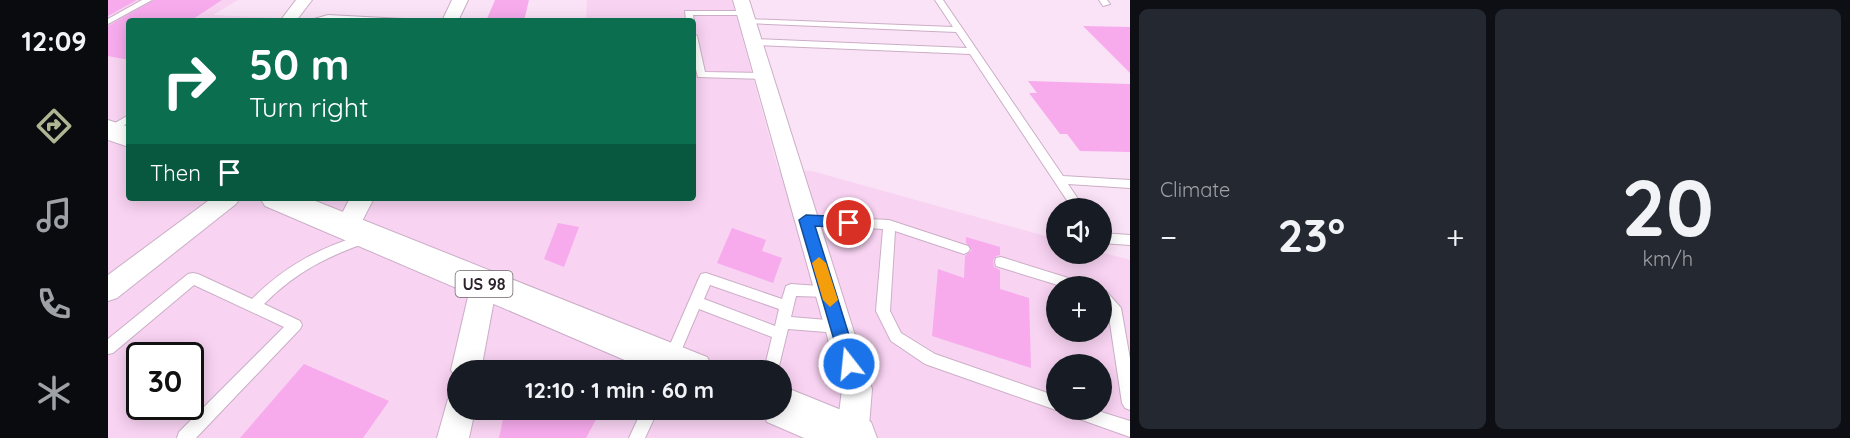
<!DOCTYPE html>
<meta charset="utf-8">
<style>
body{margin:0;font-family:Quicksand,sans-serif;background:#242831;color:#f1f3f6;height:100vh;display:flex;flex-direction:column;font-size:22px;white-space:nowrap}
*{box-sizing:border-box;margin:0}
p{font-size:20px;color:#9ea1a6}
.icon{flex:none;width:33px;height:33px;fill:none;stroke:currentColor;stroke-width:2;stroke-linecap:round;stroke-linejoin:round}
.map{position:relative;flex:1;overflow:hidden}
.drawer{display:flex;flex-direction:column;gap:9px;padding:9px;background:#0d0f14;width:720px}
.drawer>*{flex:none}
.hud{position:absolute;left:18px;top:18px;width:570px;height:183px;border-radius:6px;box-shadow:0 3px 15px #0003;background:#0b6e4f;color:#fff;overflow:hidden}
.buttons{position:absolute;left:938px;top:198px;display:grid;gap:12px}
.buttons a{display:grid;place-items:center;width:66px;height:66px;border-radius:50%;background:#171b24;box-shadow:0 3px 15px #0003;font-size:30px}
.speed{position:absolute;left:18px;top:342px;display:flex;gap:12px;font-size:30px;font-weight:700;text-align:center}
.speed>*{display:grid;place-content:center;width:78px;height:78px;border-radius:50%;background:#171b24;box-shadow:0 3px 15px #0003;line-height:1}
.speed .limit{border:3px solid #111;border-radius:9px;background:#fff;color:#111}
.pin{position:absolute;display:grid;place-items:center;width:51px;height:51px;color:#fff;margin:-26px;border:3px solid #fff;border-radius:50%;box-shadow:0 2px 6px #0007}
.me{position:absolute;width:66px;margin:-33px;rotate:344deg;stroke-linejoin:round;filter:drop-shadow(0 0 4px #0008)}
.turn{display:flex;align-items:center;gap:21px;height:126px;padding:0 24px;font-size:27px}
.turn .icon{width:78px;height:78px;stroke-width:2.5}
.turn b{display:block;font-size:42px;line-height:51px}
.then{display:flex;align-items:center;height:57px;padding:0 24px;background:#0003;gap:12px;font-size:22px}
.big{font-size:45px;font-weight:800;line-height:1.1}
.drawer .widget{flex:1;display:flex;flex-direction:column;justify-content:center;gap:9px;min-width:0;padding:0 21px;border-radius:9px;background:#242831}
.drawer .dial{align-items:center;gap:0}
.dial b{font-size:78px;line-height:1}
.heat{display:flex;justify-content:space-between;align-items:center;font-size:33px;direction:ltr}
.drawer .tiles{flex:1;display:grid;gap:9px;grid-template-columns:repeat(2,1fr)}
.trip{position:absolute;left:339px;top:360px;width:345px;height:60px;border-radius:30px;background:#171b24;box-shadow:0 3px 15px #0003;font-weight:800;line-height:60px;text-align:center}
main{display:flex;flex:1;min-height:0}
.tab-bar{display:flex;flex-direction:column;width:108px;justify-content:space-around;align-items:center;background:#090b0e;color:#9ea1a6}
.tab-bar .icon{width:42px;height:42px}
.tab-bar .current{color:#adb692}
.tab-bar b{font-size:27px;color:#f1f3f6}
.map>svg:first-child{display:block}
</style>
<main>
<nav class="tab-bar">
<b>12:09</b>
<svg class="icon current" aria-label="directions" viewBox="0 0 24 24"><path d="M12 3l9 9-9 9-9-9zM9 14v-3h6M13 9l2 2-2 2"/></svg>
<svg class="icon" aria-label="music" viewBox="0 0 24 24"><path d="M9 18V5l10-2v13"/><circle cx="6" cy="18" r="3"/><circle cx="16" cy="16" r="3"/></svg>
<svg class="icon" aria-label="phone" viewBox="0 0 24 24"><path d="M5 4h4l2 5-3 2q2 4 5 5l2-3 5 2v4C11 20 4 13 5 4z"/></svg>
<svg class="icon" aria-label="climate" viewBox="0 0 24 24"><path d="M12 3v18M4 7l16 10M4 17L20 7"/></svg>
</nav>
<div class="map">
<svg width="1022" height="438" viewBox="0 0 1022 438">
<rect width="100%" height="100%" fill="#fbe3f7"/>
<path fill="#f8d3f2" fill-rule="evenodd" d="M 0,0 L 130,0 L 105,15 L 237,21 L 21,21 L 21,198 L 585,198 L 585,21 L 478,21 L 479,0 L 624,0 L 670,169 L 704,171 L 948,239 L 948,254 L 993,252 L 1022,260 L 1022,438 L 0,438 ZM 948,286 L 993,286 L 993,332 L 948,332 ZM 32,356 L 82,356 L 82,406 L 32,406 ZM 948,364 L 993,364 L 993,410 L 948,410 ZM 350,370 L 674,370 L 674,410 L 350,410 Z"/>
<g fill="#f7abed">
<path d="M 0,0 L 29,0 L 0,16 Z"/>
<path d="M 46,0 L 114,0 L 82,21 L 21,21 L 21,60 L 0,56 L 0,26 Z"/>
<path d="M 387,0 L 421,0 L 416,21 L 378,21 Z"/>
<path d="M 975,26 L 1022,27 L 1022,73 Z"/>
<path d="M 920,81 L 1022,84 L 1022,152 L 972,151 L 959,134 L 952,134 L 921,93 L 929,93 Z"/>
<path d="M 450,223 L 471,227 L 456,267 L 436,259 Z"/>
<path d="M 624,228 L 658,240 L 654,251 L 674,258 L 665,283 L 609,263 Z"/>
<path d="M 858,237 L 892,247 L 892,255 L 888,256 L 885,261 L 886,267 L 892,270 L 892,289 L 921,298 L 923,368 L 824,336 L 830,269 L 856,278 L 857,256 L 864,250 L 858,243 Z"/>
<path d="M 196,364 L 281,401 L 255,438 L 132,438 Z"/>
<path d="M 397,410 L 493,410 L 478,438 L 391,438 Z"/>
</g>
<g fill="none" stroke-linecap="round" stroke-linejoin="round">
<defs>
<g id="service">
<path d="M 34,0 L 44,0 L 0,24 L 0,19 Z"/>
<path d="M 827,0 L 835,0 L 955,176 L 1022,180 L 1022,188 L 960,184 L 976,208 L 964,208 L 862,54 L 646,45 L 642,42 L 646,39 L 859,48 L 848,32 L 639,23 L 635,21 L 639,19 L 845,27 Z"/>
<path d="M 991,0 L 999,0 L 1002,4 L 995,6 Z"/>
<path d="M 577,11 L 637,11 L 641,13 L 637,15 L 585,15 L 586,21 L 585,23 L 585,21 L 578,21 Z"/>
<path d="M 220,15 L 295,19 L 299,21 L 220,19 L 199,21 Z"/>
<path d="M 585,33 L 589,36 L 597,72 L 656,73 L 661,76 L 656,79 L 590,77 L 585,58 Z"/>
<path d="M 21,115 L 21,122 L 6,132 L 0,133 L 0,127 Z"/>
<path d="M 698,216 L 781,220 L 860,246 L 862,249 L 860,252 L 856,254 L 787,231 L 782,311 L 793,333 L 827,354 L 948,396 L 948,410 L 950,410 L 948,410 L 817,364 L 783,341 L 768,311 L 775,229 L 698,224 L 692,220 Z"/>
<path d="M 259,233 L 263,235 L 265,238 L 263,241 C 220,256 189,271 156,304 L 192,321 L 194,325 L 192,329 L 88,438 L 69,438 L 71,432 L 176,327 L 86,285 L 5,353 L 0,354 L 0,339 L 80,274 L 85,273 L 90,274 L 144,299 C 179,264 212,248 259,233 Z"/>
<path d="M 993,233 L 1022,235 L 1022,245 L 993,243 Z"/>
<path d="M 893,257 L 973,282 L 975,286 L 953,286 L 888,266 L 887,262 L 888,258 Z"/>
<path d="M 598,273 L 674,299 L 678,286 L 683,284 L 725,287 L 727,291 L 725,295 L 720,297 L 688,296 L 683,317 L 731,321 L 736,323 L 738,327 L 736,331 L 731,333 L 680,329 L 670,370 L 656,370 L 664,337 L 591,309 L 565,370 L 551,370 L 591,278 L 593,274 ZM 602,285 L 671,309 L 667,326 L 596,299 Z"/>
<path d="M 993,289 L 998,291 L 1013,308 L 1022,359 L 1022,410 L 1017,408 L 1014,403 L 1000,310 L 993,304 Z"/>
<path d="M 534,410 L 550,410 L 537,438 L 521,438 Z"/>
<path d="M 958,410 L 987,410 L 1022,421 L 1022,437 L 960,415 Z"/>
</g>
<g id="minor">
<path d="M 188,0 L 204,0 L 188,21 L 172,21 Z"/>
<path d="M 344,0 L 360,0 L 350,21 L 334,21 Z"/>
<path d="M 625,0 L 641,0 L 764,389 L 760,438 L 728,438 L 734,389 Z"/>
<path d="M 104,198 L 132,198 L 128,204 L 9,298 L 0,301 L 0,275 Z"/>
<path d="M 242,198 L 266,198 L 248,233 L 239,236 L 230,233 L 227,227 Z"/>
<path d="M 376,273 L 385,276 L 389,284 L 373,370 L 350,370 L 350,381 L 343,370 L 363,284 L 367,276 Z"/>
<path d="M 350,395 L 350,410 L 367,410 L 361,438 L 329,438 L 340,399 Z"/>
</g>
<g id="primary">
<path d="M 0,120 L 21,127 L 21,147 L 0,140 Z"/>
<path d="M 152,198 L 200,198 L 599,357 L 606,370 L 540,370 L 157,206 Z"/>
<path d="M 674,386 L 763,422 L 769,438 L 696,438 L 659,422 L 654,410 L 674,410 Z"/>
</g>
</defs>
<use href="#service" stroke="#cbaec6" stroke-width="2"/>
<use href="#minor" stroke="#cbaec6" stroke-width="2"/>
<use href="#primary" stroke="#cbaec6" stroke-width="2"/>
<use href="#service" fill="#fff" fill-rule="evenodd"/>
<use href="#minor" fill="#fff" fill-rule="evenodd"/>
<use href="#primary" fill="#fff" fill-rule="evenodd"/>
</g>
<path fill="#1a73e8" stroke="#114b97" stroke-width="1.5" d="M 698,215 L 741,217 L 748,223 L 741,228 L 707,226 L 750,364 L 747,369 L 741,371 L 736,369 L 733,364 L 691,220 Z"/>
<path fill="#f59e0b" d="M 711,257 L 718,263 L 730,300 L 722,307 L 715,300 L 704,263 Z"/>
<g text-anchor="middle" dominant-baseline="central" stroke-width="4.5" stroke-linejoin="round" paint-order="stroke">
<rect fill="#fff" stroke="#6c646b" stroke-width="1.5" x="347.5" y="271" width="57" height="26" rx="4.5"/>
<g font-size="16" font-weight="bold" fill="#2d222c">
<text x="376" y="284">US 98</text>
</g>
</g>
</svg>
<div class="buttons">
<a><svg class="icon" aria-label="sound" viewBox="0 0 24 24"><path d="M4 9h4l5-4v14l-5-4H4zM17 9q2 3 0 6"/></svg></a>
<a>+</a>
<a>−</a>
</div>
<div class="speed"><div class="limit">30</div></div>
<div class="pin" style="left:741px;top:223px;background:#d93025"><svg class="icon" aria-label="arrive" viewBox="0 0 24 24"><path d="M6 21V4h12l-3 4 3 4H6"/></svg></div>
<svg class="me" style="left:741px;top:364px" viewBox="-20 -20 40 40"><circle r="17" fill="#1a73e8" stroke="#fff" stroke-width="3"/><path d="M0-11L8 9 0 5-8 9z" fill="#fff"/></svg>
<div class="trip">12:10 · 1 min · 60 m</div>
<div class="hud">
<div class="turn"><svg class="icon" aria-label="right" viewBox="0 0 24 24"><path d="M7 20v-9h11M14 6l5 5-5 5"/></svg><div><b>50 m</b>Turn right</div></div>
<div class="then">Then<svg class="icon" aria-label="arrive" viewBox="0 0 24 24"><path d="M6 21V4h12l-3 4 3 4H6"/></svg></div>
</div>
</div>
<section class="drawer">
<div class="tiles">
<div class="widget"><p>Climate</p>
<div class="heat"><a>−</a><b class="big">23°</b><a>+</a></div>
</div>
<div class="widget dial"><b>20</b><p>km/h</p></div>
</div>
</section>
</main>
